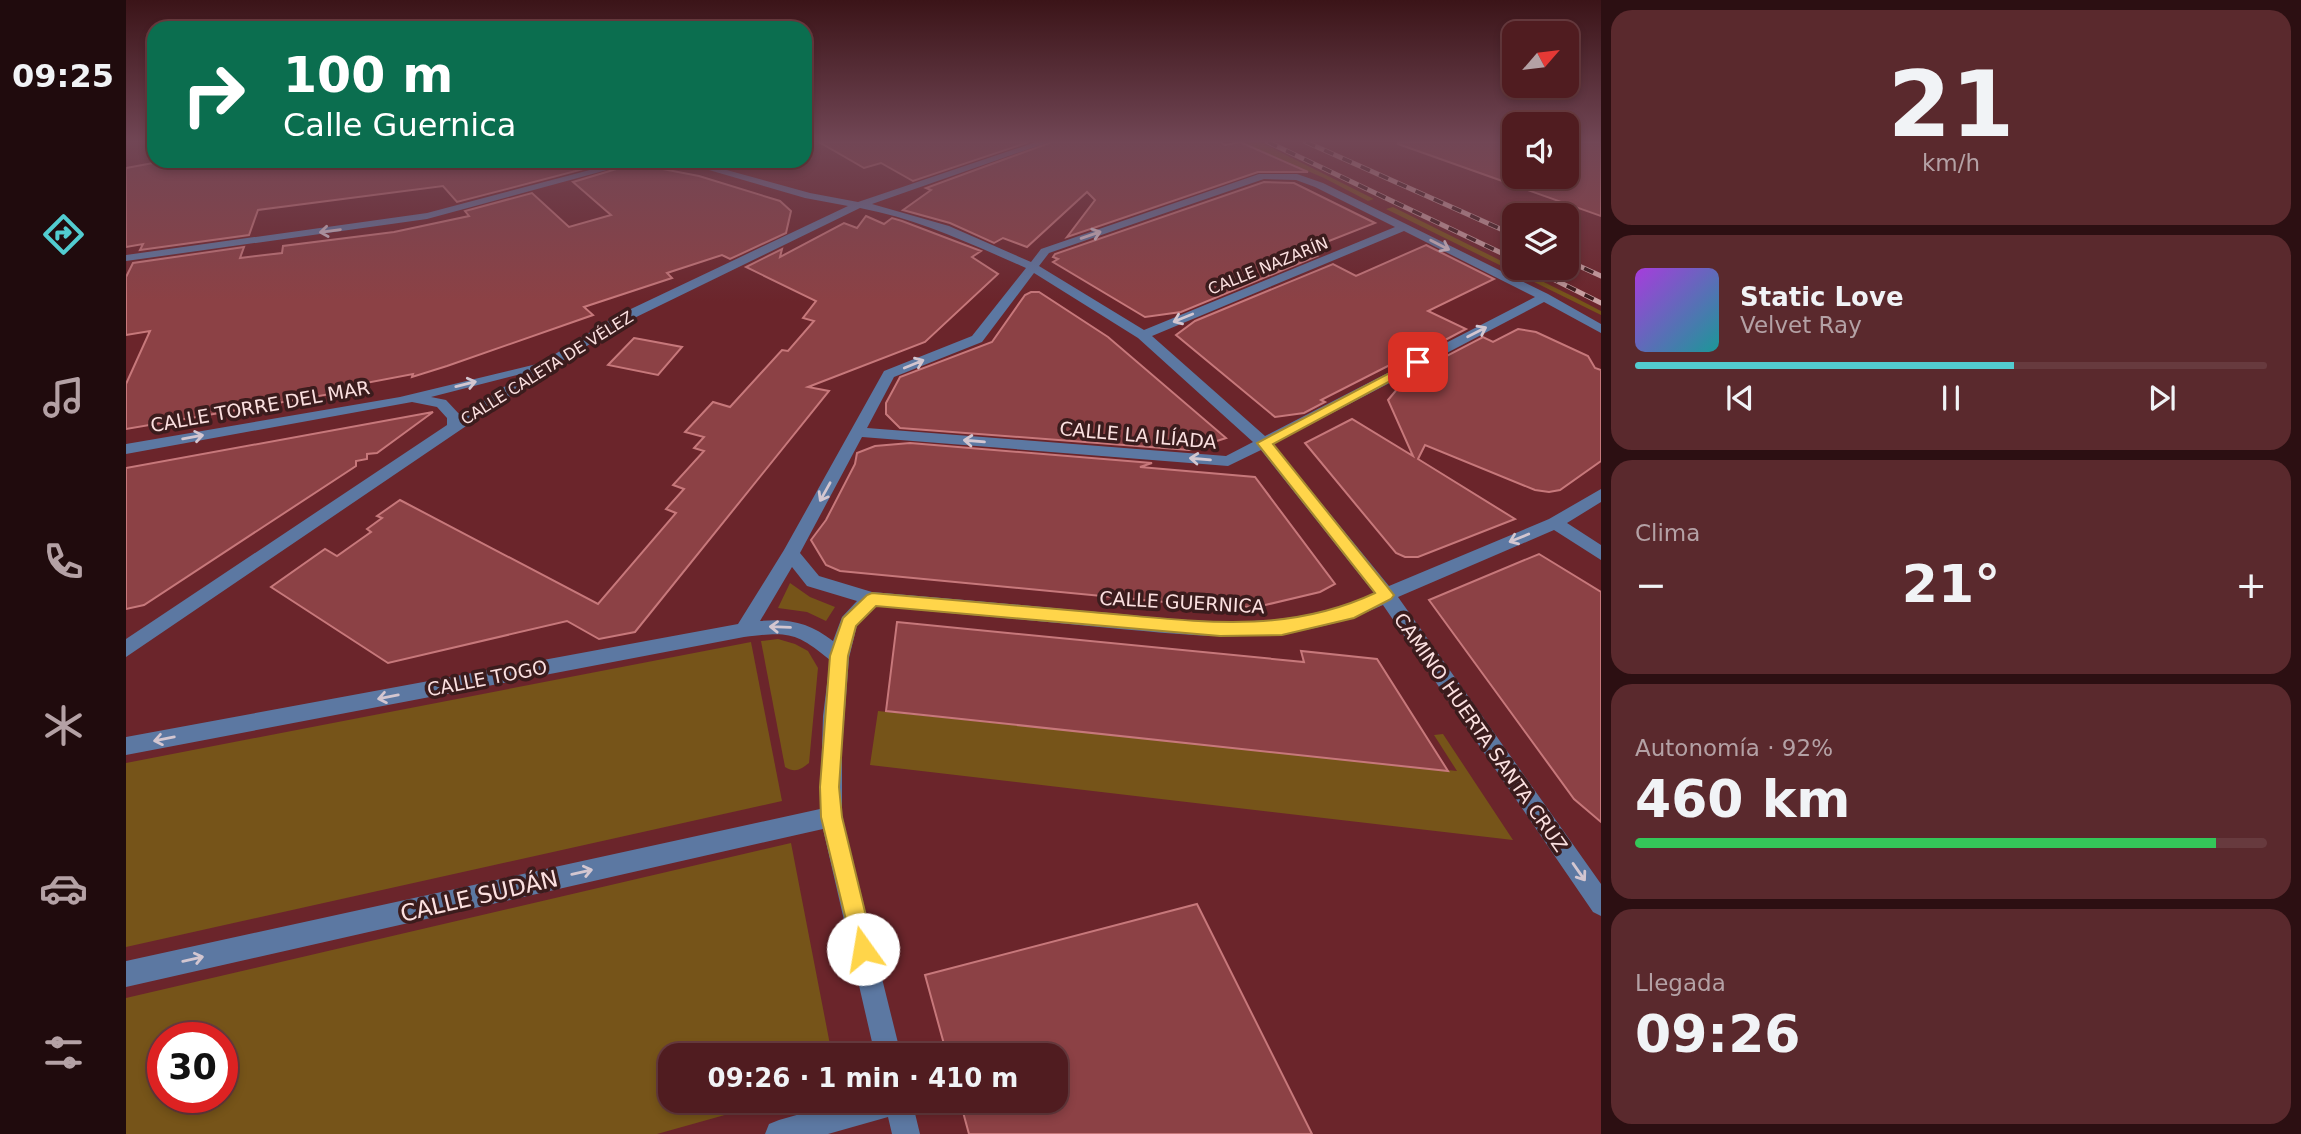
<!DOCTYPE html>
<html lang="es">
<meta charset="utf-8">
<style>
body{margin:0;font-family:"DejaVu Sans",sans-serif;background:#5a292d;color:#f1f3f6;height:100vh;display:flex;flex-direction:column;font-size:26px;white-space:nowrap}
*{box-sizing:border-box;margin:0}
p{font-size:23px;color:#b4a1a5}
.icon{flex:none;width:38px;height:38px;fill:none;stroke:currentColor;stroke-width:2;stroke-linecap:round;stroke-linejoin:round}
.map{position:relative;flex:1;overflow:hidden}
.side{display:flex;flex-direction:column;gap:10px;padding:10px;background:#2c0f12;width:700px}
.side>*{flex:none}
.banner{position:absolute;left:21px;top:21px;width:665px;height:147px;border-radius:21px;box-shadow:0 4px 10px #0003,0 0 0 2px #673a3e;background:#0b6e4f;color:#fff;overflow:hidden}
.needle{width:46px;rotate:62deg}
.fabs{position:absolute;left:1376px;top:21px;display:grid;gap:14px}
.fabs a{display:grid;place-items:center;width:77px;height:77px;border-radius:14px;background:#501c20;box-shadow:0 4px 10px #0003,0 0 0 2px #673a3e;font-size:35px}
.speed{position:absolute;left:21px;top:1022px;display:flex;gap:14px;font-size:35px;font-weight:700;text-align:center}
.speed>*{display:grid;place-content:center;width:91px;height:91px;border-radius:50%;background:#501c20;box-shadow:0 4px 10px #0003,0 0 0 2px #673a3e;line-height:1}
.speed .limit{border:10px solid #d22;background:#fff;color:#111}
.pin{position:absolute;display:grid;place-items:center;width:60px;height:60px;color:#fff;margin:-30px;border-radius:14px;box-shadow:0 4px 10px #0006}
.me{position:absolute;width:77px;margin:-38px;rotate:347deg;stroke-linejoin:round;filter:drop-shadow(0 0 5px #0008)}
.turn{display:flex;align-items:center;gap:24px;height:147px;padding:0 21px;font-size:32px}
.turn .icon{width:91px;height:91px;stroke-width:2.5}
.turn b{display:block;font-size:49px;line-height:60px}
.big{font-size:52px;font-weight:600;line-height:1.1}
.side .tile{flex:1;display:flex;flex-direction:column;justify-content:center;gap:10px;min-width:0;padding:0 24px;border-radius:21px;background:#5a292d}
.side .dial{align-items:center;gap:0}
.dial b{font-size:91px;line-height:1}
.song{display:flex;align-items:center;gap:21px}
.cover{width:84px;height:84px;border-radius:10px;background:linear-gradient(135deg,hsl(280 70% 55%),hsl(180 70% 35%))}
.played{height:7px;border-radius:4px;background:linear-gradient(90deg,#52ccd0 60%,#673a3e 60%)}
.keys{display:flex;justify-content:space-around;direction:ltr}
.heat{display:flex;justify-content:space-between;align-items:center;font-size:38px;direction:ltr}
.charge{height:10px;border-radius:5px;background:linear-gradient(90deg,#34c759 92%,#673a3e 0)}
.trip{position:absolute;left:532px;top:1043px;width:410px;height:70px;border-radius:21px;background:#501c20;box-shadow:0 4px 10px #0003,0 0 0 2px #673a3e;font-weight:600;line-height:70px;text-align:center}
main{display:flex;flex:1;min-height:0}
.tabs{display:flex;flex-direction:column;width:126px;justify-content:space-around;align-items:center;background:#200b0d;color:#b4a1a5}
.tabs .icon{width:49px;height:49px}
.tabs .current{color:#52ccd0}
.tabs b{font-size:32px;color:#f1f3f6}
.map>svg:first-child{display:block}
</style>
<main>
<nav class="tabs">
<b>09:25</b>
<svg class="icon current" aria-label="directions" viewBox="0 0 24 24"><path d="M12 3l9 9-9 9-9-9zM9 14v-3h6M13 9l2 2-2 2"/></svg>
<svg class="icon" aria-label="music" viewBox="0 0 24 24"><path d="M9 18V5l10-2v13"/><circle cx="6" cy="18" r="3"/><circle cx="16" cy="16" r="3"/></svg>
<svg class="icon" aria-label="phone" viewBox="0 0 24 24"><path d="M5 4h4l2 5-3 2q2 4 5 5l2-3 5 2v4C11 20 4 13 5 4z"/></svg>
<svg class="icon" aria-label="climate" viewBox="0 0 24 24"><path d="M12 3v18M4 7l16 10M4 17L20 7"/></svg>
<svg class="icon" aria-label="car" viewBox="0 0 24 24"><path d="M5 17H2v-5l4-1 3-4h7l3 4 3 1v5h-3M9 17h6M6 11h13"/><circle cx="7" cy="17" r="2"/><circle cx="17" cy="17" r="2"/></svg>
<svg class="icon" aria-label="filters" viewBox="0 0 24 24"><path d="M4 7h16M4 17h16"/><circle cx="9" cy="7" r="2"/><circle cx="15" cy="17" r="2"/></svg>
</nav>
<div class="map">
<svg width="1475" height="1134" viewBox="0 0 1475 1134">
<rect width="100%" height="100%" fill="#6b252b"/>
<g fill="#765419" fill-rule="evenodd">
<path d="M 1114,142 L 1134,142 L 1248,199 L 1242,201 L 1198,178 Z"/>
<path d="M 1267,207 L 1450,298 L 1475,311 L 1475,315 L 1260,209 Z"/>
<path d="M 664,583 L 684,597 L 709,607 L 700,621 L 681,612 L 652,608 Z"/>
<path d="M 652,639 L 669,644 L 682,651 L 692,668 L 683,763 C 674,770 669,773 659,767 L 635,641 Z"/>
<path d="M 625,642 L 656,801 L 0,947 L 0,763 Z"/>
<path d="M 752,711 L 1331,771 L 1308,735 L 1317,734 L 1387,840 L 744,765 Z"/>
<path d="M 665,843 L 706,1055 L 544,1055 L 544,1101 L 649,1101 L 531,1134 L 0,1134 L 0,998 ZM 37,1038 L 96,1038 L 96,1097 L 37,1097 Z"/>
</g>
<g fill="#8c4145" stroke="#c7787b" stroke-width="2">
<path d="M 693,142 L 903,142 L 787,181 L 755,163 L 738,168 Z"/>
<path d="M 926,142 L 1095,142 L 1099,145 L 1114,142 L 1182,172 L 1132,172 L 941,237 L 969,200 L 961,192 L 901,247 L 877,238 L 868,243 L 824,223 L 777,210 L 805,190 L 800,188 Z"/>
<path d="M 1272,142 L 1388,142 L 1388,177 L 1440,177 L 1440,142 L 1475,142 L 1475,216 L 1272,144 Z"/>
<path d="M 38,161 L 488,161 L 331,202 L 317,186 L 132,210 L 123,235 L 14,250 L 17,244 L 0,247 L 0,168 Z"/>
<path d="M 517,161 L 530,161 L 531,168 L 573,176 L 654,201 L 665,211 L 660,233 L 604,259 L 596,255 L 541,273 L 546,278 L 458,307 L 467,315 L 321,366 L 286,377 L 287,374 L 229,385 L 228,390 L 0,429 L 0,384 L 24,331 L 0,335 L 0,277 L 7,263 L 118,247 L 114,258 L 156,253 L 157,246 L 268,232 L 343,216 L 339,211 L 406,193 L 443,227 L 485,215 L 447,182 Z"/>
<path d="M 1138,182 L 1168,183 L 1249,223 L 1180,250 L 1191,256 L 1055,312 L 1019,317 L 927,262 L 932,259 L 927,257 L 929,254 Z"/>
<path d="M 740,216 L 758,224 L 766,218 L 776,221 L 855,251 L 846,257 L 872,274 L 799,342 L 682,387 L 703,391 L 509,632 L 473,639 L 441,621 L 262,663 L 145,587 L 199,549 L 211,556 L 245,532 L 241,529 L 256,518 L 251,516 L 274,500 L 472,604 L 550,513 L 540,509 L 558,489 L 547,485 L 578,451 L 568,448 L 578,437 L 559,432 L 587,402 L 604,407 L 656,350 L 662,351 L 688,321 L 677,318 L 690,301 L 620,267 L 656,249 L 654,257 L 718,223 L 731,228 Z"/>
<path d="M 1300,245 L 1368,279 L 1302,311 L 1340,329 L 1304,348 L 1309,342 L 1195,400 L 1199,402 L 1178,413 L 1149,417 L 1050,335 L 1069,321 L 1207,264 L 1230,276 Z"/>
<path d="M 905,292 L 913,292 L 982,337 L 1100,438 L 1063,450 L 774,428 L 760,414 L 760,403 L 774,377 L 866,342 L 899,295 Z"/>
<path d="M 1392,329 L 1410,332 L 1462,356 L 1469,368 L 1475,370 L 1475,461 L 1434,490 L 1423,492 L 1409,490 L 1299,445 L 1292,459 L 1389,519 L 1292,557 L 1279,557 L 1270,553 L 1179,443 L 1226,419 L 1287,456 L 1262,400 L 1282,376 L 1357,337 L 1367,342 Z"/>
<path d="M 508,338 L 519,340 L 556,347 L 532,375 L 482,365 Z"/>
<path d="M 307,412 L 251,453 L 241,454 L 241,459 L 230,461 L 230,466 L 18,605 L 0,609 L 0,468 Z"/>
<path d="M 784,443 L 1026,463 L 1014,467 L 1129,477 L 1209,584 L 1194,592 L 1135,606 L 1101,608 L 714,571 L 700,565 L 685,540 L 700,520 L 729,464 L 731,453 L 749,446 Z"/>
<path d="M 1413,554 L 1475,592 L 1475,822 L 1448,799 L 1303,600 Z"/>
<path d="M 771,622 L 1178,662 L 1175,651 L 1251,659 L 1322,771 L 760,711 Z"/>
<path d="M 1071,904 L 1186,1134 L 843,1134 L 834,1101 L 929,1101 L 929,1055 L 821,1055 L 799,975 Z"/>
</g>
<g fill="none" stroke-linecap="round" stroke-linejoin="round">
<g fill="#5c78a2" fill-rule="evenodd">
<path d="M 910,142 L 923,142 L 746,204 L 823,226 L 905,262 L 915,249 L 1133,174 L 1171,174 L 1197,183 L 1422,294 L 1475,324 L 1475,333 L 1418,302 L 1147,444 L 1263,586 L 1423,519 L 1475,489 L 1475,502 L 1441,523 L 1475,545 L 1475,560 L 1428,530 L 1272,597 L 1475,884 L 1475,916 L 1467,912 L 1257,605 C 1159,651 1067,635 963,626 C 892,619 821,613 750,606 L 731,625 L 723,658 L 716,747 L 716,817 L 775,1055 L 749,1055 L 697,829 L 0,987 L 0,961 L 694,809 L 697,716 L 704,660 C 669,631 661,632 618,637 L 0,755 L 0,737 L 612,624 L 658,550 L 758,371 L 846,336 L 900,268 C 845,244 793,219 734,208 L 498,323 L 427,367 L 0,657 L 0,639 L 321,425 L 321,418 L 311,407 L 286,402 L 0,454 L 0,444 L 274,397 L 415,363 L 488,317 L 722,206 L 679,198 L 552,161 L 568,161 L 684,193 L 732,202 ZM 1138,179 L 1170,180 L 1189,187 L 1269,227 L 1018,330 L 913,266 L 923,253 ZM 1278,231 L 1409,297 L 1139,436 L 1026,336 ZM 908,273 L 1012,338 L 1127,442 L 1100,456 L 741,428 L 768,377 L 856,342 ZM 399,373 L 335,416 L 320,400 L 305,397 ZM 736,437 L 1102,466 L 1135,450 L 1248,593 C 1154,637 1058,619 959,611 C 888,604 817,598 746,592 L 693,576 L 674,553 ZM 666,567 L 681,586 L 731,601 L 716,617 L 707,641 C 684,623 663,618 634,621 Z"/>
<path d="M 498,161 L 514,161 L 301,219 L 0,261 L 0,255 L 301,213 Z"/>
<path d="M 720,1101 L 786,1101 L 794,1134 L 766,1134 L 762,1117 L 702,1134 L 639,1134 L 643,1124 L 653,1120 Z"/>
</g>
<defs>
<g id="rail">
<path d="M 1142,142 L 1388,259"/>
<path d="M 1180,142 L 1388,235"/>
<path d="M 1440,260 L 1475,276"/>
<path d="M 1405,268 L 1475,303"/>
</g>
</defs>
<use href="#rail" stroke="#cba2a4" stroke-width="5"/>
<use href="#rail" stroke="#3b1c1d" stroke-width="3.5" stroke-dasharray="10" stroke-linecap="butt"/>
</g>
<defs><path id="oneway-shaft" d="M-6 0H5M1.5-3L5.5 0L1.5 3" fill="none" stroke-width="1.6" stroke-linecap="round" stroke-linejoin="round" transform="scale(1.75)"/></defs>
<g stroke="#d3c6d0">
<use href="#oneway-shaft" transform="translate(204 231) rotate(172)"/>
<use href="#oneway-shaft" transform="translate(965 235) rotate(-19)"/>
<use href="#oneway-shaft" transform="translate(1314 245) rotate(27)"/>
<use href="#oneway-shaft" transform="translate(1057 318) rotate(158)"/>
<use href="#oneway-shaft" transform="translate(1351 332) rotate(-27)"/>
<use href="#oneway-shaft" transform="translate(788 364) rotate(-22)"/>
<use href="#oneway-shaft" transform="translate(340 384) rotate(-14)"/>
<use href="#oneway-shaft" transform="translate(67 437) rotate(-10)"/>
<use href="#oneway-shaft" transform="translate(848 441) rotate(-175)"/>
<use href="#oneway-shaft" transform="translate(1074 459) rotate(-175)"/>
<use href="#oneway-shaft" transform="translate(699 492) rotate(119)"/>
<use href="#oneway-shaft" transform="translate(1393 538) rotate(158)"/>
<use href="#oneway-shaft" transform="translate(654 627) rotate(-178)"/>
<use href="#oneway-shaft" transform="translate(262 697) rotate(169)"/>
<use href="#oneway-shaft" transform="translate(38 739) rotate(169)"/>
<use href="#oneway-shaft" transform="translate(456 872) rotate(-13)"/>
<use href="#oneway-shaft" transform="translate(1453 872) rotate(55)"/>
<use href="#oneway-shaft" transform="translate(67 959) rotate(-13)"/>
</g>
<linearGradient id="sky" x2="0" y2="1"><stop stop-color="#3b1418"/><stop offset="0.47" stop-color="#714655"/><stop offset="1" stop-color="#714655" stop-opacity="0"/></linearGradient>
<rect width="1475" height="301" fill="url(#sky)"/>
<path fill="#ffd54a" stroke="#a68a30" stroke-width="2" d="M 1292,358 L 1296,359 L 1296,364 L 1147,444 L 1268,595 L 1265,599 L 1228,618 L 1156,635 L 1094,636 L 750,606 L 730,626 L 722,656 L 713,787 L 716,817 L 748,949 L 745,957 L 737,961 L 729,957 L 695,817 L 694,787 L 704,656 L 717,618 L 741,595 L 746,593 C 819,599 892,606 965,612 C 1064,620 1155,637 1249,593 L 1131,443 Z"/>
<g text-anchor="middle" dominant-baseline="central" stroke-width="7" stroke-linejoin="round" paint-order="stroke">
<g font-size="16" fill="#fbe0e0" stroke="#3b1c1d">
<text transform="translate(1142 266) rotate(-22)">CALLE NAZARÍN</text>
<text transform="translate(421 368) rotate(-32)">CALLE CALETA DE VÉLEZ</text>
</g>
<g font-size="19" fill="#fbe0e0" stroke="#3b1c1d">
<text transform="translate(134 406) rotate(-10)">CALLE TORRE DEL MAR</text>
<text transform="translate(1012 435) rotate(5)">CALLE LA ILÍADA</text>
<text transform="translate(1056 602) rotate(3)">CALLE GUERNICA</text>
<text transform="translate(361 678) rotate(-11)">CALLE TOGO</text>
<text transform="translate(1355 732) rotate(55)">CAMINO HUERTA SANTA CRUZ</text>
</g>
<g font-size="23" fill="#fbe0e0" stroke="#3b1c1d">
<text transform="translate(353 896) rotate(-13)">CALLE SUDÁN</text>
</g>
</g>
</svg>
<div class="fabs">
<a><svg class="needle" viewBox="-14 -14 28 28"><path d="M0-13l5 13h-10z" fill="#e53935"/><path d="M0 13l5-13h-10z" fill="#b4a1a5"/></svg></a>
<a><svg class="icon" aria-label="sound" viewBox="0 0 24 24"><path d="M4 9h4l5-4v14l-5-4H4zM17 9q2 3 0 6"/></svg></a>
<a><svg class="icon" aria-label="layers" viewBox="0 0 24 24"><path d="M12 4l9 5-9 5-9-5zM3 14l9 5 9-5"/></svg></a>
</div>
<div class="speed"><div class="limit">30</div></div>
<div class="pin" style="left:1292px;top:362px;background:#d93025"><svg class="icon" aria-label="arrive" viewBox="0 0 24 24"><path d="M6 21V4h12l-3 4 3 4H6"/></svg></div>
<svg class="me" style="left:737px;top:949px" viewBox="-20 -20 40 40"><circle r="19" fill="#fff"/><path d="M0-13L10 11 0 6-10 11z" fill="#ffd54a"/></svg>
<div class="trip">09:26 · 1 min · 410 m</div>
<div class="banner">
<div class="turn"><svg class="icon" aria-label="right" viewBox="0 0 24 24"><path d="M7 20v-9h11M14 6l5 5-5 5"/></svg><div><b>100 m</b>Calle Guernica</div></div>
</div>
</div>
<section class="side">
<div class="tile dial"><b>21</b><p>km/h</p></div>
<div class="tile">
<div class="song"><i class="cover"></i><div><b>Static Love</b><p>Velvet Ray</p></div></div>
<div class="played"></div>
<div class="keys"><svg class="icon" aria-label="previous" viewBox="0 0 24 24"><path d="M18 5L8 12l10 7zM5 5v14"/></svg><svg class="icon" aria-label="pause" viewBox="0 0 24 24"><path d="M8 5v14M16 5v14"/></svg><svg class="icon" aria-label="next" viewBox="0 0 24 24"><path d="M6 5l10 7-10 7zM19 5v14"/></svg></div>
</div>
<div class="tile"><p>Clima</p>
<div class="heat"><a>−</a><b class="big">21°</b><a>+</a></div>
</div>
<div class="tile"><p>Autonomía · 92%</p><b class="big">460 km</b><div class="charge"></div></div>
<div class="tile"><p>Llegada</p><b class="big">09:26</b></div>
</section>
</main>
